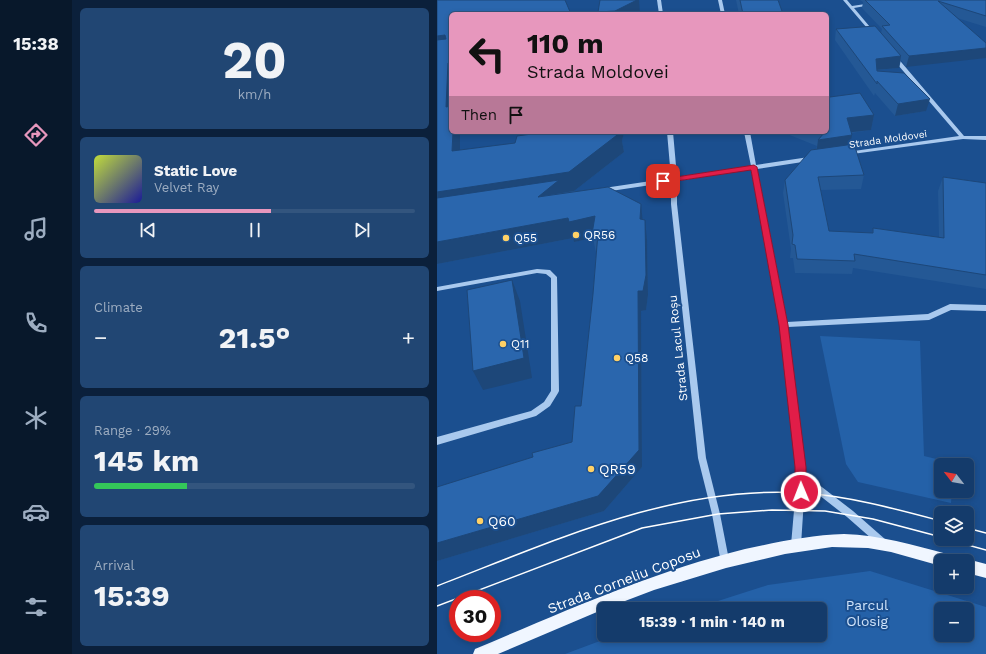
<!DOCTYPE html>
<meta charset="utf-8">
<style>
body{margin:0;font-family:"Work Sans",sans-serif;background:#214673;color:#f1f3f6;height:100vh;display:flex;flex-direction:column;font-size:15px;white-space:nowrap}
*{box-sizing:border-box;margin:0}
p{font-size:13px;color:#9dadc1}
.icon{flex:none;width:22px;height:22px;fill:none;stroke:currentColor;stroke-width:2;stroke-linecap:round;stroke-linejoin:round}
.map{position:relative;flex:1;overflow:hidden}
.panel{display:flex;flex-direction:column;gap:8px;padding:8px;background:#0b203b;width:365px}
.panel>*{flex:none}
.hud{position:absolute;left:12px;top:12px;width:380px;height:122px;border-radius:6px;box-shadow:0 2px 6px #0003,0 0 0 1px #33557e;background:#e797bd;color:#111;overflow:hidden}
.needle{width:26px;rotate:301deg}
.buttons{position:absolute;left:497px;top:458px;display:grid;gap:8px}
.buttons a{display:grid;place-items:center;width:40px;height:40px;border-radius:6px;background:#143b6b;box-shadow:0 2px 6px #0003,0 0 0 1px #33557e;font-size:20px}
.speed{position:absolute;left:12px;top:590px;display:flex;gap:8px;font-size:20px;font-weight:700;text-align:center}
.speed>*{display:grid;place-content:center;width:52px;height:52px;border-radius:50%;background:#143b6b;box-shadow:0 2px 6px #0003,0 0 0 1px #33557e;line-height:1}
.speed .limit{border:6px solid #d22;background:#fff;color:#111}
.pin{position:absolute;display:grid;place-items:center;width:34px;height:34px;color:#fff;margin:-17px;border-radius:8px;box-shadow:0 2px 6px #0006}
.me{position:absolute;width:44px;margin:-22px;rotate:359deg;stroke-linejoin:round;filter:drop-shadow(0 0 3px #0008)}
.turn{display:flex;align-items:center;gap:14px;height:84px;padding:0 12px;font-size:18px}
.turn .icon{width:52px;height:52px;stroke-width:2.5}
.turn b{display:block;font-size:28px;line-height:34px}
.then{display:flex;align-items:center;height:38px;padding:0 12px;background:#0003;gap:8px;font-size:15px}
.big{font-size:30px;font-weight:700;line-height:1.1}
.panel .widget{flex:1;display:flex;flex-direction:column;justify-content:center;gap:6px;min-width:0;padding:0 14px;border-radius:6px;background:#214673}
.panel .dial{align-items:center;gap:0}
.dial b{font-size:52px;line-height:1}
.song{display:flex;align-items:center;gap:12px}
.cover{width:48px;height:48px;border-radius:6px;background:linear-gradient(135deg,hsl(70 70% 55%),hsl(240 70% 35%))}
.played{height:4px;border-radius:2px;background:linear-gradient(90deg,#e797bd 55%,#33557e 55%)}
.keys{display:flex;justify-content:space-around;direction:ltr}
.heat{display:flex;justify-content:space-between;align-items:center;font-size:22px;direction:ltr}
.charge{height:6px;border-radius:3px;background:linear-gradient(90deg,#34c759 29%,#33557e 0)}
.trip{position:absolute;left:160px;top:602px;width:230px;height:40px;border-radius:6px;background:#143b6b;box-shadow:0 2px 6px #0003,0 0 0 1px #33557e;font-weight:700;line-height:40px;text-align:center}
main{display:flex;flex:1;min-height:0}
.tab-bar{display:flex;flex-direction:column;width:72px;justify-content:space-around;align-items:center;background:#08182b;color:#9dadc1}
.tab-bar .icon{width:28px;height:28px}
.tab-bar .current{color:#e797bd}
.tab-bar b{font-size:18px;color:#f1f3f6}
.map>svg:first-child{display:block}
</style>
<main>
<nav class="tab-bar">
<b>15:38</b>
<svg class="icon current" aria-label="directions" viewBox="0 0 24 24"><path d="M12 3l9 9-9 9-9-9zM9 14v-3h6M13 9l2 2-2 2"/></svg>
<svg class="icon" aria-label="music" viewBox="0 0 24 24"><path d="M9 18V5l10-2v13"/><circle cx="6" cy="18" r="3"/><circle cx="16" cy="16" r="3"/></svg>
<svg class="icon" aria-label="phone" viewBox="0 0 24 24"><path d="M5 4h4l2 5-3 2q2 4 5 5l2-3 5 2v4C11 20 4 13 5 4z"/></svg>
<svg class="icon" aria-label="climate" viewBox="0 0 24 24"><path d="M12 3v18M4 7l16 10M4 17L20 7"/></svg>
<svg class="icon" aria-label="car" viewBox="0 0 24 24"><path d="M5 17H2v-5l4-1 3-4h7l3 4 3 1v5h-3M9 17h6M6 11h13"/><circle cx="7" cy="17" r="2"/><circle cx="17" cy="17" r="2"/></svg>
<svg class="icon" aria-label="filters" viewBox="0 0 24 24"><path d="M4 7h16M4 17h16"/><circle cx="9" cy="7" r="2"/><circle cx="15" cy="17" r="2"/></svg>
</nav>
<section class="panel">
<div class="widget dial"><b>20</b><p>km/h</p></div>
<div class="widget">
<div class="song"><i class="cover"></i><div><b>Static Love</b><p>Velvet Ray</p></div></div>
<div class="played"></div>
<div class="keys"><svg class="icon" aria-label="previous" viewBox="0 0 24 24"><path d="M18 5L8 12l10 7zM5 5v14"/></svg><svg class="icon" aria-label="pause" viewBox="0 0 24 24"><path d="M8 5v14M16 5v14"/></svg><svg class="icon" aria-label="next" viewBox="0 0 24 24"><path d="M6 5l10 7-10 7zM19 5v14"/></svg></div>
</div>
<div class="widget"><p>Climate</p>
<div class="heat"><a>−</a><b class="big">21.5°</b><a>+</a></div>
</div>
<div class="widget"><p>Range · 29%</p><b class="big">145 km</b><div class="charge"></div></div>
<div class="widget"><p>Arrival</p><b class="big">15:39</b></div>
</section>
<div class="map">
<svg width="549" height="654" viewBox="0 0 549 654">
<rect width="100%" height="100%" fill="#1b4f8f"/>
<g fill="#2461a8" fill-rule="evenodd">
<path d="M 383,336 L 483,341 L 487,456 L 516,463 L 516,465 L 504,465 L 504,491 L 515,491 L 514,503 L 421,482 L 409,464 Z"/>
<path d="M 433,571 L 549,607 L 549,654 L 128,654 L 179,635 L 383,635 L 383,609 L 256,609 L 331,585 ZM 504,609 L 530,609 L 530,635 L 504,635 Z"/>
</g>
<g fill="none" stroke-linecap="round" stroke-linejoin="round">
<g fill="#a9c9ee" fill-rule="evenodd">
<path d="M 220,0 L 224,0 L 226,14 L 222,14 Z"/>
<path d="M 281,0 L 285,0 L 288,14 L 284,14 Z"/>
<path d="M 406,0 L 410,0 L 415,6 L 435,3 L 435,5 L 434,5 L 417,8 L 438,33 L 438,35 L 436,35 Z"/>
<path d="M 455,56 L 459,56 L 527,136 L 549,136 L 549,140 L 526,139 L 408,155 L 407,154 L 410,152 L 522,136 L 455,58 Z"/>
<path d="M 230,132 L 236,132 L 240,177 L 314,166 L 307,132 L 313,132 L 319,165 L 372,157 L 375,159 L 372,161 L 320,169 L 350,322 L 491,314 L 513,304 L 549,305 L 549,311 L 514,310 L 492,320 L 351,327 L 368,474 L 416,511 L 449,540 L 451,543 L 449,546 L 446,548 L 443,546 L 410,517 L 368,484 L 364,545 L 362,548 L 359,550 L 356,548 L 354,545 L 360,476 L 344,325 L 314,169 L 240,181 L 240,204 L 269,458 L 283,514 L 292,560 L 290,563 L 287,565 L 284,563 L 275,514 L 261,458 L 234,204 L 234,182 L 167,192 L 164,190 L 167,188 L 234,178 Z"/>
<path d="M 100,269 L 113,270 L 120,277 L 122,391 L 121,393 L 113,406 L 99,416 L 0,445 L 0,437 L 94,411 L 107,402 L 114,391 L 114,278 L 109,274 L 100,273 L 0,291 L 0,287 Z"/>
</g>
<g fill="#f0f6ff" fill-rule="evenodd">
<path d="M 407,534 C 443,535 476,545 510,554 L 515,556 L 517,561 L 504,561 L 504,566 L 454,552 L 431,548 L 395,547 L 348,554 L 289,568 L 217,590 L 167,609 L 61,654 L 36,654 L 38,649 C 126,612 215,572 308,549 C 341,542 373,535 407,534 Z"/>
<path d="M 530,559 L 549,564 L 549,578 L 530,573 L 530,561 L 526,561 Z"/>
</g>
<g stroke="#fff" stroke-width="1.5">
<path d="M 530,528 L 549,533"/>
<path d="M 509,539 L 549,550"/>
<path d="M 0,586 C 117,541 237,485 365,493 C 412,496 459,509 504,521"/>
<path d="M 0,606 L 205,528 L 281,514 L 335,510 L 388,511 L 436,519 L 504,537"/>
</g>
</g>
<g fill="#245895">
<path d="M 0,0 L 14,14 L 14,132 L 23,132 L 23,150 L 78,143 L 110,132 L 187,132 L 185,141 L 187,152 L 137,191 L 206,220 L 210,240 L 211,295 L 209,310 L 204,311 L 205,467 L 167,511 L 0,561 L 0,487 L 96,457 L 135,442 L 144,406 L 156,294 L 159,253 L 156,238 L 137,242 L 136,238 L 0,264 Z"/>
<path d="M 299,0 L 341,0 L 346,14 L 302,14 Z"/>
<path d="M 423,0 L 549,0 L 549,27 L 520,18 L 469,67 L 464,60 L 462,68 L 440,70 L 489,111 L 458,116 L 438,93 L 437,96 L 398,40 L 399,29 L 444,33 L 445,29 L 425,8 L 426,2 Z"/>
<path d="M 393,97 L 437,115 L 434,130 L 414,133 L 413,144 L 427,175 L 424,189 L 384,190 L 392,231 L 435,233 L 436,228 L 502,237 L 501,191 L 506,177 L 549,183 L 549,289 L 416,268 L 415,274 L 358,273 L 356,258 L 353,258 L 354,249 L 346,193 L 348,180 L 379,149 L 380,146 L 345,132 L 390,132 Z"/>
</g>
<g fill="#1d4779">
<path d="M 200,0 L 202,0 L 203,14 L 161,14 L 161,12 Z"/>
<path d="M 8,35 L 14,54 L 0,55 L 0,36 Z"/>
<path d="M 549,48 L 549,58 L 469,67 L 472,56 Z"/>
<path d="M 464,56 L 462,68 L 437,70 L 439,59 Z"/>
<path d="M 11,63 L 14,63 L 14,120 L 9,107 Z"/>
<path d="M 493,99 L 489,111 L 458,116 L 461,104 Z"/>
<path d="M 437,115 L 434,130 L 407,133 L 410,118 Z"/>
<path d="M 16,132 L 23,132 L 23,170 L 15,151 Z"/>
<path d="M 184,132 L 187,132 L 185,141 L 187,152 L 137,191 L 0,214 L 0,192 Z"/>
<path d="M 415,135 L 412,150 L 379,155 L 381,140 Z"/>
<path d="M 204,204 L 206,224 L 203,219 Z"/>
<path d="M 158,216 L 161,233 L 155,234 L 156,238 L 137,242 L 136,238 L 0,264 L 0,242 L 131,218 Z"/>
<path d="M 208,220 L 210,240 L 211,295 L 209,310 L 204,311 L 205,467 L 167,511 L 0,561 L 0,543 L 161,496 L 201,291 Z"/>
<path d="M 75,280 L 83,301 L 95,378 L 46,390 L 36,371 Z"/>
</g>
<g fill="#2a66ad" stroke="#1d4779">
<path d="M 0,0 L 128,0 L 134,14 L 14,14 L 14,63 L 11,63 L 9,107 L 14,106 L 14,132 L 16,132 L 15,151 L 78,143 L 80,136 L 110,132 L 184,132 L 132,172 L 0,192 L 0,40 L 9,39 L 8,35 L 0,36 Z"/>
<path d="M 163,0 L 200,0 L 178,11 L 161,12 Z"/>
<path d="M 303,0 L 341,0 L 346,14 L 306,14 Z"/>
<path d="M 428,0 L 549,0 L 549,16 L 501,1 L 549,43 L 549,48 L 472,56 L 445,26 L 453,25 Z"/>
<path d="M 438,26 L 464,56 L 439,59 L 440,71 L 467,73 L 493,99 L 461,104 L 440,81 L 440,84 L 399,29 Z"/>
<path d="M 423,93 L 437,115 L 410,118 L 415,135 L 381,140 L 387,133 L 386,132 L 390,132 L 390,95 L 391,95 L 393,97 Z"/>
<path d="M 417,144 L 427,175 L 381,177 L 392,231 L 436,233 L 436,228 L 507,238 L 506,177 L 549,183 L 549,275 L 417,254 L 418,261 L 360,259 L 358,245 L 355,244 L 356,235 L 348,180 L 374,150 Z"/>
<path d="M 122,180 L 101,197 L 171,187 L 204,204 L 203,219 L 208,220 L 209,275 L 206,291 L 201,291 L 202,450 L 161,496 L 0,543 L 0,487 L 96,457 L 95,453 L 135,442 L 138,406 L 144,406 L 156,294 L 161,233 L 155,234 L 158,216 L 132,222 L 131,218 L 0,242 L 0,198 Z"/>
<path d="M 75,280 L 87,358 L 36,371 L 30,290 Z"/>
</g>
<path fill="#e11d48" stroke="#92132f" d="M 317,165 L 320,167 L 351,325 L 369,467 L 369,492 L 368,496 L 364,498 L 360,496 L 358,492 L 358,467 L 342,325 L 314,170 L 226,183 L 223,181 L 226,179 Z"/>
<g fill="#ffd166" stroke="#1b4f8f" stroke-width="1.5">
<circle cx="139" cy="235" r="4"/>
<circle cx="69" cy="238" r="4"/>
<circle cx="66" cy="344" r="4"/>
<circle cx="180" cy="358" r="4"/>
<circle cx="154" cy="469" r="4"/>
<circle cx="43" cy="521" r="4"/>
</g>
<g text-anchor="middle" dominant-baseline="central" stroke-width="4" stroke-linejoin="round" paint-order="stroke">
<g font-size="10" fill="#fff" stroke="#1b4f8f">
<text transform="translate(451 139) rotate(-8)">Strada Moldovei</text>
</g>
<g font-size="12" fill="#fff" stroke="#1b4f8f" text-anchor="start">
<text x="147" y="235">QR56</text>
<text x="77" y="238">Q55</text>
<text x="74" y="344">Q11</text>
<text x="188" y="358">Q58</text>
</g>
<g font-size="12" fill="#fff" stroke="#1b4f8f">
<text transform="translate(241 348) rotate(-96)">Strada Lacul Roșu</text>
</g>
<g font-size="14" fill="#fff" stroke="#1b4f8f" text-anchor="start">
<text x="162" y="469">QR59</text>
<text x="51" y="521">Q60</text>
</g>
<g font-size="14" fill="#fff" stroke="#1b4f8f">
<text transform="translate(187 580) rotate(-21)">Strada Corneliu Coposu</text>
</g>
<g font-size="14" fill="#cfe3fa" stroke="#1b4f8f">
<text x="430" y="605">Parcul<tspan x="430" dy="16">Olosig</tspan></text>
</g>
</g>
</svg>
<div class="buttons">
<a><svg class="needle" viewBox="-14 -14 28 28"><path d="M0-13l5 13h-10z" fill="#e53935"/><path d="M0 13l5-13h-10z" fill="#9dadc1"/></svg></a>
<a><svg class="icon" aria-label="layers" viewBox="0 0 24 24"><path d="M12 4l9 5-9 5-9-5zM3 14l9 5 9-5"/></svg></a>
<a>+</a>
<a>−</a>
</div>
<div class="speed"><div class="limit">30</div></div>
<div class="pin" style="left:226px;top:181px;background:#d93025"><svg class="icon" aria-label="arrive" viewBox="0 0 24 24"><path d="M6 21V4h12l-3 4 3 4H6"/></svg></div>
<svg class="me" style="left:364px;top:492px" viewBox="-20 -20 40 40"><circle r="17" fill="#e11d48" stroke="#fff" stroke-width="3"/><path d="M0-11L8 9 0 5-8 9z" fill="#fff"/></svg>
<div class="trip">15:39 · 1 min · 140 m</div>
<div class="hud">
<div class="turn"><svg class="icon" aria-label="left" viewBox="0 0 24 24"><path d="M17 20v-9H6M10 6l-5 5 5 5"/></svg><div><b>110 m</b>Strada Moldovei</div></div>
<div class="then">Then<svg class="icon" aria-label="arrive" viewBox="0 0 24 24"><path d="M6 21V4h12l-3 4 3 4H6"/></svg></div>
</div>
</div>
</main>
